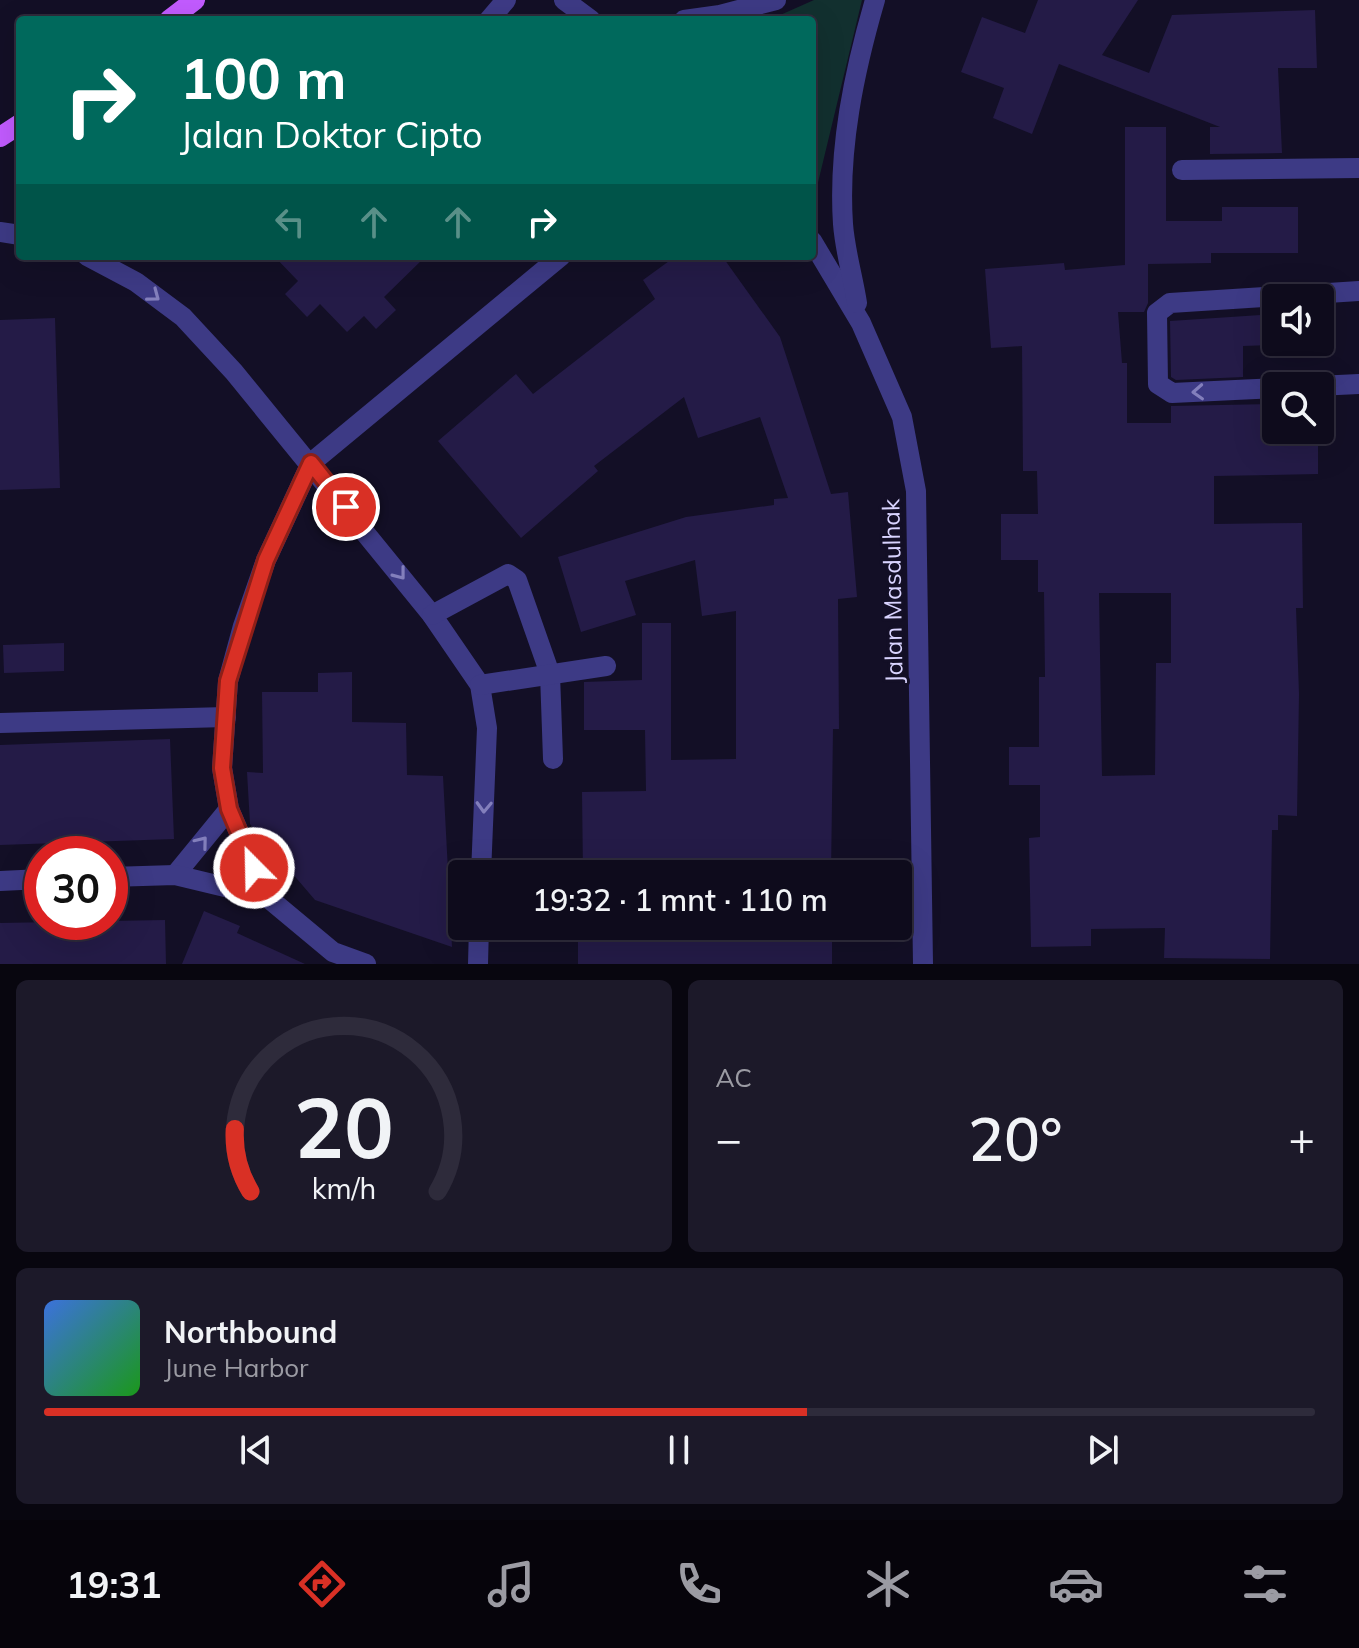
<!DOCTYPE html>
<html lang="id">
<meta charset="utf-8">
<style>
body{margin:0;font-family:Mulish,sans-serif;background:#1c1929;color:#f1f3f6;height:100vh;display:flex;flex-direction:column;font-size:30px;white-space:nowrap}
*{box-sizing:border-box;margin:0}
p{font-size:26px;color:#9b9ba3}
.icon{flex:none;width:44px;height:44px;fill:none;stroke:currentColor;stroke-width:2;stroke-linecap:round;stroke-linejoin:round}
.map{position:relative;height:964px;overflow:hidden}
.sheet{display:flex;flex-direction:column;gap:16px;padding:16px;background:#08060f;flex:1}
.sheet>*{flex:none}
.guide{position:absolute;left:16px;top:16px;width:800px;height:244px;border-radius:8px;box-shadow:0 8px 32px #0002,0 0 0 2px #2e2b3b;background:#00695c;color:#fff;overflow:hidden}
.buttons{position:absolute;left:1262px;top:284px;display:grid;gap:16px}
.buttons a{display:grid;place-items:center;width:72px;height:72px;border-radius:8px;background:#0e0b1c;box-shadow:0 8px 32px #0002,0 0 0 2px #2e2b3b;font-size:40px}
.speed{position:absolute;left:24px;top:836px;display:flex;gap:16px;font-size:40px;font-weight:700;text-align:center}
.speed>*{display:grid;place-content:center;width:104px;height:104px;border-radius:50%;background:#0e0b1c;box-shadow:0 8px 32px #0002,0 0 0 2px #2e2b3b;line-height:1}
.speed .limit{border:12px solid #d22;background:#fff;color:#111}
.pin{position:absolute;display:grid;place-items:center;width:68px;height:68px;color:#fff;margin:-34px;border:4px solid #fff;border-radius:50%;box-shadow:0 2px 8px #0007}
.me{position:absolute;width:88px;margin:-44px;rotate:337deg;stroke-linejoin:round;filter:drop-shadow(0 0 6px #0008)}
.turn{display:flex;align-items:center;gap:28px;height:168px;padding:0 32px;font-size:36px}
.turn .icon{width:104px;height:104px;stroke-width:2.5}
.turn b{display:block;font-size:56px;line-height:68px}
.lanes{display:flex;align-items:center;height:76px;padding:0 32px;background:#0003;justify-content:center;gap:40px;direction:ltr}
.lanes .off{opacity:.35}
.big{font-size:60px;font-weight:600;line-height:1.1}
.sheet .card{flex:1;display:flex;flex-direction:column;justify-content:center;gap:12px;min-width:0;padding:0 28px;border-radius:12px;background:#1c1929}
.sheet .dial{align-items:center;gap:0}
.dial svg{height:208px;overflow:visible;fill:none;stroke:#2e2b3b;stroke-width:7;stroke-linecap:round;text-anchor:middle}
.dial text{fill:#f1f3f6;stroke:none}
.song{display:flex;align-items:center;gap:24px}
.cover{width:96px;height:96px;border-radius:12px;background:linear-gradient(135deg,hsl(220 70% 55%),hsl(120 70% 35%))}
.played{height:8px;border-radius:4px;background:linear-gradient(90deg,#d93025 60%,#2e2b3b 60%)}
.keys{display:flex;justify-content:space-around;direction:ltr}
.heat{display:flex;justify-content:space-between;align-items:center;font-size:44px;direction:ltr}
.sheet .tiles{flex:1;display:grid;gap:16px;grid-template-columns:1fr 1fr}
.card:last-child{grid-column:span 2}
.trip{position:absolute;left:448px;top:860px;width:464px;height:80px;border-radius:8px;background:#0e0b1c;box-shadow:0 8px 32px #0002,0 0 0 2px #2e2b3b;font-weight:600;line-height:80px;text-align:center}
.dock{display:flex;height:128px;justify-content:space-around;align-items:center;background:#06040b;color:#9b9ba3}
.dock .icon{width:56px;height:56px}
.dock .current{color:#d93025}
.dock b{font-size:36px;color:#f1f3f6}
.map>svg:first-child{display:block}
</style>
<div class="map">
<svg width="1359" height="964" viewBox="0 0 1359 964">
<rect width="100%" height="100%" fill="#130f26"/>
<path fill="#12302f" d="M 814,0 L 862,0 L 815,195 L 812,20 L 769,20 Z"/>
<g fill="#241b47" fill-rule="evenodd">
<path d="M 1038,0 L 1138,0 L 1102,55 L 1149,73 L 1172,15 L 1315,10 L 1317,68 L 1278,68 L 1282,153 L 1210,154 L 1210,127 L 1220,127 L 1059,64 L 1032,134 L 993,118 L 1004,88 L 961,72 L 982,17 L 1025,33 Z"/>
<path d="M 1125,127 L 1166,127 L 1166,221 L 1222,221 L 1222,207 L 1298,207 L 1298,253 L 1211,253 L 1211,263 L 1148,264 L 1148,303 L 1144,312 L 1118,312 L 1122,363 L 1127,363 L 1127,423 L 1171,423 L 1171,406 L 1276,404 L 1276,430 L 1318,430 L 1318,474 L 1214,476 L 1214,524 L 1302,523 L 1303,608 L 1296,608 L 1299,694 L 1297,816 L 1278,815 L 1278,830 L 1272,830 L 1270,959 L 1164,958 L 1165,928 L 1091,929 L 1091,946 L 1031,947 L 1029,838 L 1040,837 L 1040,785 L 1009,785 L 1009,747 L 1039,747 L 1039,677 L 1045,677 L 1044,592 L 1038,592 L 1038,560 L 1001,560 L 1001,514 L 1038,514 L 1037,471 L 1023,471 L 1022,346 L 991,348 L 985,269 L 1064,263 L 1065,270 L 1125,265 ZM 1099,593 L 1171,593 L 1171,663 L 1156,663 L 1155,775 L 1102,776 Z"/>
<path d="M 274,256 L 426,256 L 384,297 L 396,310 L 376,329 L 364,316 L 347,332 L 320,304 L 307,317 L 285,294 L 298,281 Z"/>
<path d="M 676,256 L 722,256 L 780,337 L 831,494 L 848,492 L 857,597 L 838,599 L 839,729 L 833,729 L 831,874 L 786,874 L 786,860 L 699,860 L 699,864 L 651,865 L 651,874 L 583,874 L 582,792 L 646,791 L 645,730 L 584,730 L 584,682 L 642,680 L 642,623 L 671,623 L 671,760 L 736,759 L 736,611 L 702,616 L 695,560 L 625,581 L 636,615 L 581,632 L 558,557 L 686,517 L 774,505 L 774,499 L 788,498 L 760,417 L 698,438 L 684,397 L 594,466 L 598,471 L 521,538 L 438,441 L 516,374 L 533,394 L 655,299 L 643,280 Z"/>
<path d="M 1276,314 L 1276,345 L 1243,346 L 1243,377 L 1176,380 L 1171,377 L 1170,321 Z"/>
<path d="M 55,318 L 60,488 L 0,490 L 0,320 Z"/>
<path d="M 64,643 L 64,671 L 4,673 L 3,645 Z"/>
<path d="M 352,672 L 352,722 L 406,723 L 407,775 L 443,776 L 452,947 L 315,900 L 250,824 L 247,772 L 263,773 L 262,692 L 318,692 L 318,673 Z"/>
<path d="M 170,739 L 174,839 L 0,845 L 0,745 Z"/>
<path d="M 204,911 L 240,926 L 237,933 L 305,964 L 182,964 Z"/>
<path d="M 165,920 L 166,964 L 0,964 L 0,923 Z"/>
<rect x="578" y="926" width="254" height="38"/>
</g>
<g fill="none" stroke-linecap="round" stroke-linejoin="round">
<g stroke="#3d3a85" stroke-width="20">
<path d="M 564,0 L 591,20"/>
<path d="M 489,20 L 506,0"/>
<path d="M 684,20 L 720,15 L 776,0"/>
<path d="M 1182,170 L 1359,168"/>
<path d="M 0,232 L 20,235"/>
<path d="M 812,241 L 861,323 L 902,417 L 916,491 L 923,964"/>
<path d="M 87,256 L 136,282 L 183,317 L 234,372 L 432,615 L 480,685 L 487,728 L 481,874"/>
<path d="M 857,303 C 853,277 845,251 843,224 C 838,149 854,72 875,0"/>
<path d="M 1317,386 L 1359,384"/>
<path d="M 1276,388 L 1172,393 L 1158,384 L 1157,313 L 1170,303 L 1359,291"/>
<path d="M 432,615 L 508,574 L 517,580 L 550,674 L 553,759"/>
<path d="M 480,685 L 606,666"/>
<path d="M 0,723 L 226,717"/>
<path d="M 175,875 L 229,809"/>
<path d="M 110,877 L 175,875 L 267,897"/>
<path d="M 0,881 L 42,879"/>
<path d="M 366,964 L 333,952 L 267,897 L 229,809 L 222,768 L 228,681 L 243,626 L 266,560 L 311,463 L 561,256"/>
<path d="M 478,964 L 479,926"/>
</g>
<g stroke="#c25bff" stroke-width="20">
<path d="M 169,20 L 195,0"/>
<path d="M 0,137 L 20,124"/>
</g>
</g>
<defs><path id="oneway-chevron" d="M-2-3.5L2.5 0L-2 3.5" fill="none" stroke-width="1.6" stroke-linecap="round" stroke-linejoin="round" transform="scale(2)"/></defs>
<g stroke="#837fbc">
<use href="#oneway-chevron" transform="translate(154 296) rotate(37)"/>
<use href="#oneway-chevron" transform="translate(1198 392) rotate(177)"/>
<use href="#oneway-chevron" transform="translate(400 574) rotate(52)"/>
<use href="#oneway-chevron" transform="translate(484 807) rotate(92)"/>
<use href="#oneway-chevron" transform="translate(202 842) rotate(-51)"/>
</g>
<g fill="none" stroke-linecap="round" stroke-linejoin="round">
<defs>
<path id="route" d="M 254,868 L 229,809 L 222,768 L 228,681 L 266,560 L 311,463 L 346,507"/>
</defs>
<use href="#route" stroke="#8d1f18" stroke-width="20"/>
<use href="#route" stroke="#d93025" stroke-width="14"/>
</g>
<g text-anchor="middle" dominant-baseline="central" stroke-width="6" stroke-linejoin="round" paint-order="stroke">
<g font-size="24" fill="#d9d4ff" stroke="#130f26">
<text transform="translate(892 591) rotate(-91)">Jalan Masdulhak</text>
</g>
</g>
</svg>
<div class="buttons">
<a><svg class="icon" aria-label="sound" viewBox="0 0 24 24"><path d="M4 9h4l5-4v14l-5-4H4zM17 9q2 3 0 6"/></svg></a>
<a><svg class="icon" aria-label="search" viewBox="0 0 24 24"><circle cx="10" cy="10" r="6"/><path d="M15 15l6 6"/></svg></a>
</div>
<div class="speed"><div class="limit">30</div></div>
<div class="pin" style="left:346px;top:507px;background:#d93025"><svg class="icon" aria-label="arrive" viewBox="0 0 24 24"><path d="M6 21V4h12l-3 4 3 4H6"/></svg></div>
<svg class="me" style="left:254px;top:868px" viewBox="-20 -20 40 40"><circle r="17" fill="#d93025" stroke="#fff" stroke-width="3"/><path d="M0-11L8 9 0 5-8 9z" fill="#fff"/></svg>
<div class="trip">19:32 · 1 mnt · 110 m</div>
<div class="guide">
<div class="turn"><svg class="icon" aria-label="right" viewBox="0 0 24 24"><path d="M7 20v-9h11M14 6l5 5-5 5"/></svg><div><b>100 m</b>Jalan Doktor Cipto</div></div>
<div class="lanes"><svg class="icon off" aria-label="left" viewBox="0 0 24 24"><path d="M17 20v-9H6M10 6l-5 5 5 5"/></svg><svg class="icon off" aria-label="ahead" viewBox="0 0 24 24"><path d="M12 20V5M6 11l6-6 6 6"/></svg><svg class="icon off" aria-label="ahead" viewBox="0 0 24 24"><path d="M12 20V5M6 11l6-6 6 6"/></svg><svg class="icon" aria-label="right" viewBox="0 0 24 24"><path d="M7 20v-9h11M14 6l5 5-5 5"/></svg></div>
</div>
</div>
<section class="sheet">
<div class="tiles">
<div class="card dial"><svg viewBox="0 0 100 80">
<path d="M14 69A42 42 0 1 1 86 69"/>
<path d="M14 69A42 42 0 0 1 8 45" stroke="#d93025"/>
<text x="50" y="56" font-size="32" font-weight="700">20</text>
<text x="50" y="72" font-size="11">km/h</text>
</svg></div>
<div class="card"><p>AC</p>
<div class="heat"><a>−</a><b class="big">20°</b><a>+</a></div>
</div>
<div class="card">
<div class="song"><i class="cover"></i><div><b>Northbound</b><p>June Harbor</p></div></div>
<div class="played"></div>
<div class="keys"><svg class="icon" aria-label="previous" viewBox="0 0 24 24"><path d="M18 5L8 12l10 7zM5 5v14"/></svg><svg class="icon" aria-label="pause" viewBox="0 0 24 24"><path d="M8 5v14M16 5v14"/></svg><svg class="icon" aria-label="next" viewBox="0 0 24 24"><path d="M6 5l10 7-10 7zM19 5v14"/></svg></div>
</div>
</div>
</section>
<nav class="dock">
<b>19:31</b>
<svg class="icon current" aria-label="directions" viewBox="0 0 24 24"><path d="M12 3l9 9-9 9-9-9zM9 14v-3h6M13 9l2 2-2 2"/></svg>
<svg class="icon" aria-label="music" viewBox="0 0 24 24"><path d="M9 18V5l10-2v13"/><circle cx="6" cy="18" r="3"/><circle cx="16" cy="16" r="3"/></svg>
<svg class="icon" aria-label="phone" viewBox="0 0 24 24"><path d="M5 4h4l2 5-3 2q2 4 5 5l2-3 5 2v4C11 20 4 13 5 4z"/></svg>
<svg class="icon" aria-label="climate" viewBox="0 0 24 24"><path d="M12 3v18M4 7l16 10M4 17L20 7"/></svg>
<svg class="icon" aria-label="car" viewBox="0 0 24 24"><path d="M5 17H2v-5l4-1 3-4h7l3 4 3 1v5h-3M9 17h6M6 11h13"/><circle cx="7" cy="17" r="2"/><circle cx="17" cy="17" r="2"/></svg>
<svg class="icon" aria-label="filters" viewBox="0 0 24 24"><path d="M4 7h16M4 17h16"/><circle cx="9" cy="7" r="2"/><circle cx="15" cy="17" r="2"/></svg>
</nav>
